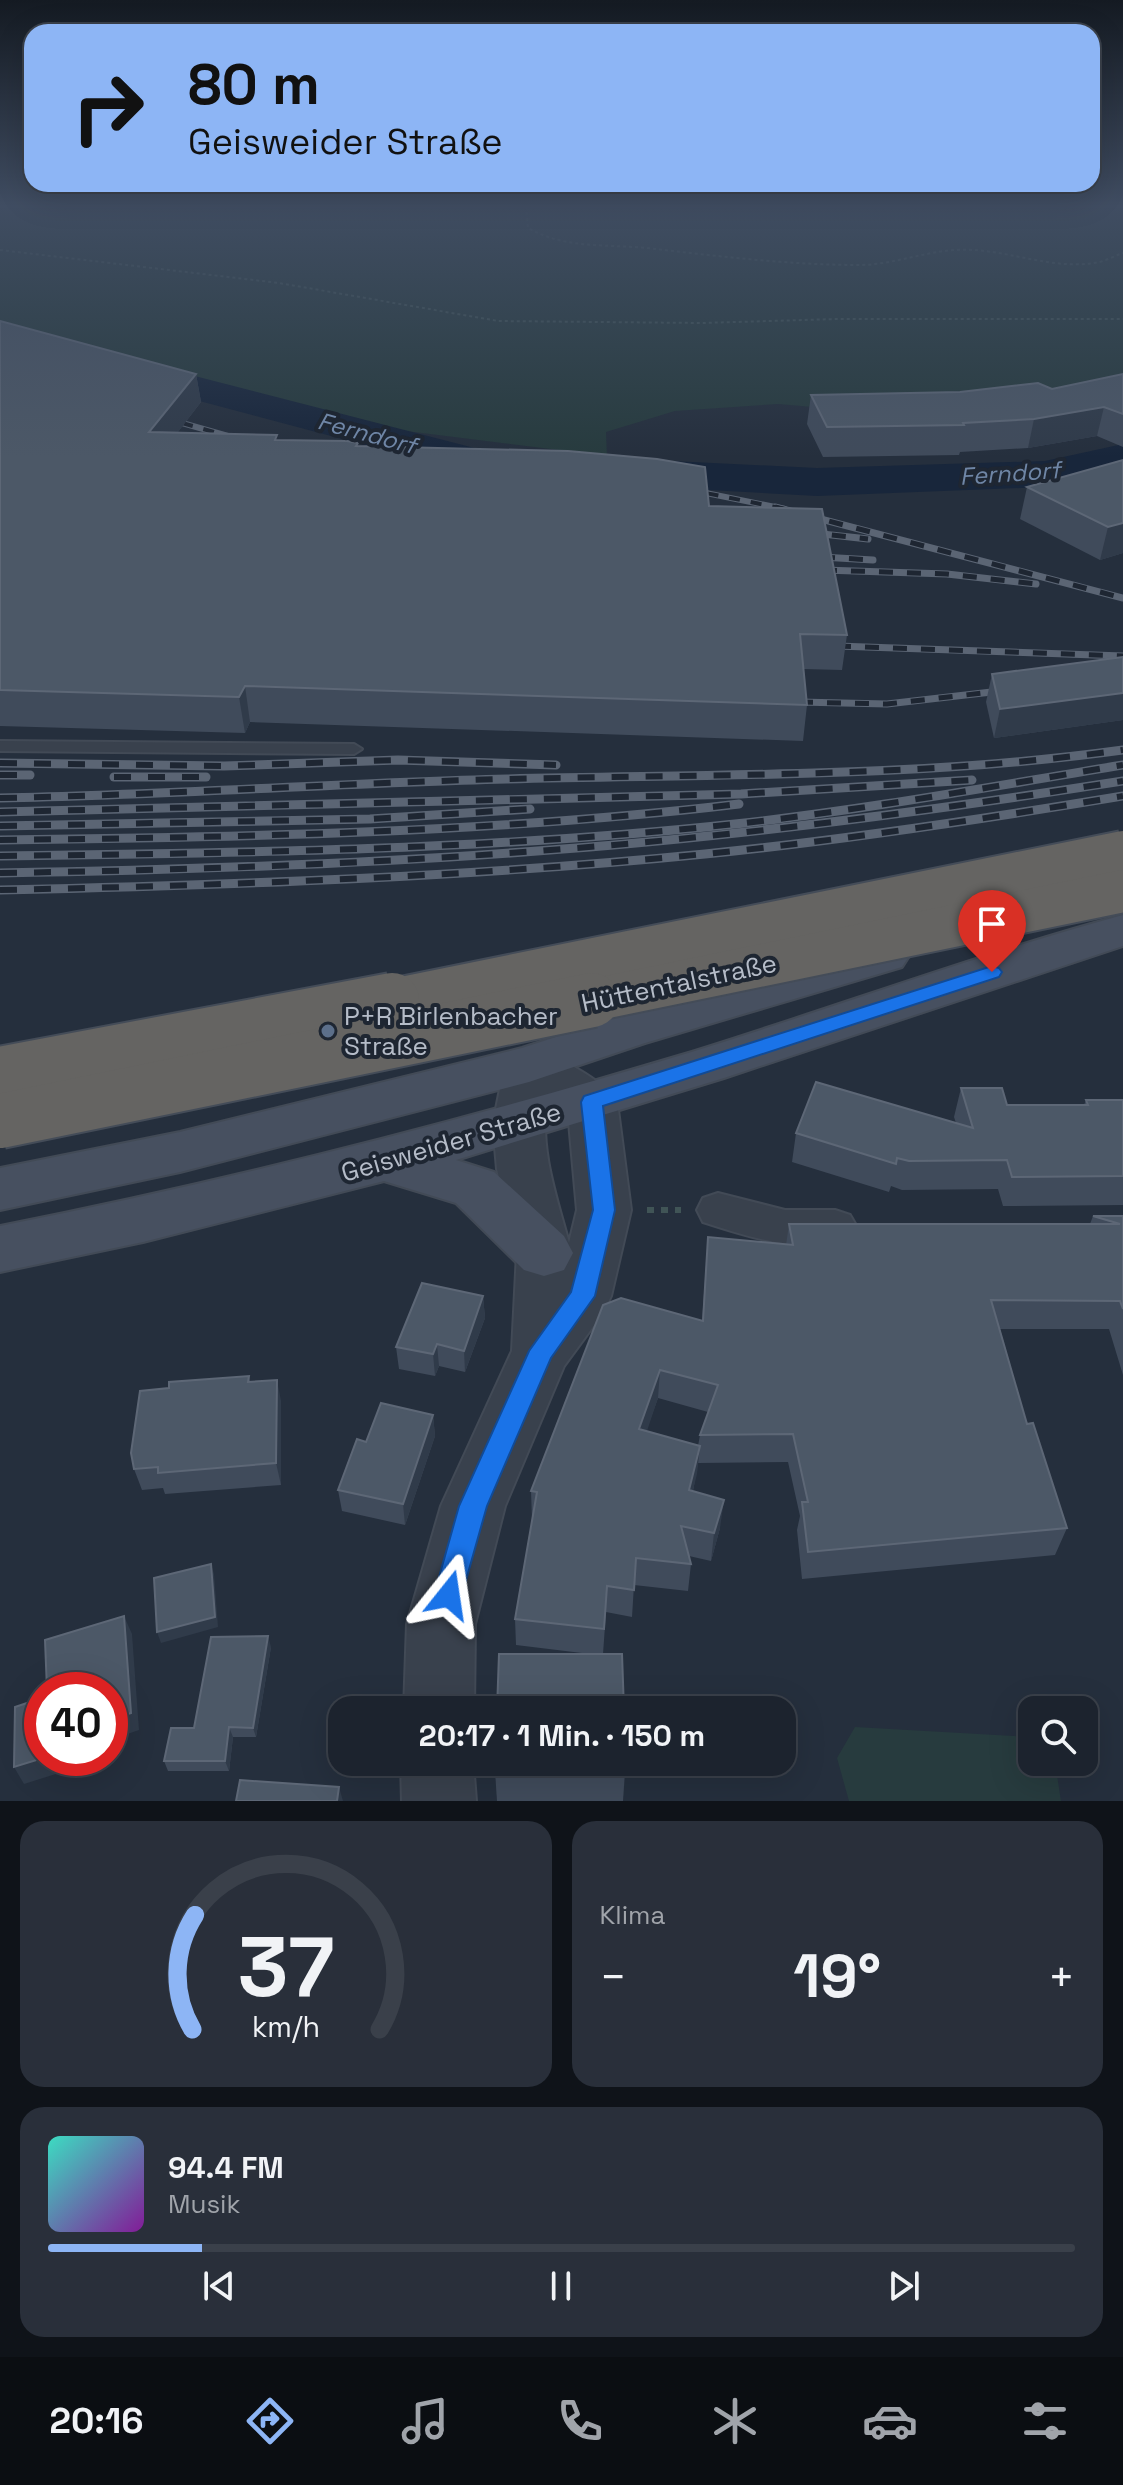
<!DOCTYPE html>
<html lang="de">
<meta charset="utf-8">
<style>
body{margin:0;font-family:"Space Grotesk",sans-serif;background:#292f3a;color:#f1f3f6;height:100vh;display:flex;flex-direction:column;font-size:30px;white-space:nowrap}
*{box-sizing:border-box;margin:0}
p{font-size:26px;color:#a0a4aa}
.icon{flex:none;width:44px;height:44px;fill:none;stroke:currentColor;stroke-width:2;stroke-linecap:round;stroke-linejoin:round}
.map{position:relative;height:1801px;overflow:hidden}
.panel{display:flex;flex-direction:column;gap:20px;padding:20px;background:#0f1319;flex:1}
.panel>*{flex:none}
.banner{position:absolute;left:24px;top:24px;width:1076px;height:168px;border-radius:24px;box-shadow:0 8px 32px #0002,0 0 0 2px #3a404a;background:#8db5f5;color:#111;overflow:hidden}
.controls{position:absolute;left:1018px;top:1696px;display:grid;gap:16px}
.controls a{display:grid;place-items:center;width:80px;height:80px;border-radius:16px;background:#1c232e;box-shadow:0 8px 32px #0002,0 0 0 2px #3a404a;font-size:40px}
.speed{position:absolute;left:24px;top:1672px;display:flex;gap:16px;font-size:40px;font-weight:700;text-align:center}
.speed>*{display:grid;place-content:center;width:104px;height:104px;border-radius:50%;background:#1c232e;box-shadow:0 8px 32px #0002,0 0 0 2px #3a404a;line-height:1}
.speed .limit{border:12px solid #d22;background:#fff;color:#111}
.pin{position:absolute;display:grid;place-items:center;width:68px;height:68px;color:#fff;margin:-82px -34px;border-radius:50% 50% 50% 0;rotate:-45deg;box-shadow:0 0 8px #0007}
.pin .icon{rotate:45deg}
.me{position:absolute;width:88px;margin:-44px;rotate:15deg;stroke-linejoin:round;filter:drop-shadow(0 0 6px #0008)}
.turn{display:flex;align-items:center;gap:28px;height:168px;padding:0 32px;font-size:36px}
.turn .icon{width:104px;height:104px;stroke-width:2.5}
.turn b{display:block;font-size:56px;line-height:68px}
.big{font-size:60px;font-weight:800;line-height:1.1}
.panel .tile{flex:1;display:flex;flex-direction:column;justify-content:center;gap:12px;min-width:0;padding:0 28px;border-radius:24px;background:#292f3a}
.panel .dial{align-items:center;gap:0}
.dial svg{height:208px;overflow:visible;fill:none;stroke:#3a404a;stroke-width:7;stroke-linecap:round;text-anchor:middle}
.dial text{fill:#f1f3f6;stroke:none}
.song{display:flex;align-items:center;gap:24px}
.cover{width:96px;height:96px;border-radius:12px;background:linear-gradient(135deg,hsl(170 70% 55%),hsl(290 70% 35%))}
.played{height:8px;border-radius:4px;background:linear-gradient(90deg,#8db5f5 15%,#3a404a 15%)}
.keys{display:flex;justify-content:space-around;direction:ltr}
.heat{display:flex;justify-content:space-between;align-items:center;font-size:44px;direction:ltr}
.panel .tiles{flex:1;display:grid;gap:20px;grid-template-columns:1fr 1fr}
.tile:last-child{grid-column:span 2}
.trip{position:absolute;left:328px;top:1696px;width:468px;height:80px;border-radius:24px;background:#1c232e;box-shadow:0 8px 32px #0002,0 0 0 2px #3a404a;font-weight:800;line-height:80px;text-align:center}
.tabs{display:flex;height:128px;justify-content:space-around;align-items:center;background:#0b0e12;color:#a0a4aa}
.tabs .icon{width:56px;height:56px}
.tabs .active{color:#8db5f5}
.tabs b{font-size:36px;color:#f1f3f6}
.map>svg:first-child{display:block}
</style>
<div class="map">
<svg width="1123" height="1801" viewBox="0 0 1123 1801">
<rect width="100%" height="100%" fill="#252f3d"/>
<g fill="#273b3e">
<path d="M 0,205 L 1123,205 L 1123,394 L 917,416 L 778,404 L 675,411 L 606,432 L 607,456 L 374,427 L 115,357 L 0,333 Z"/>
<path d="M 855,1727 L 1032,1737 L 1032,1762 L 1055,1762 L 1061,1801 L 849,1801 L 837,1758 Z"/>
</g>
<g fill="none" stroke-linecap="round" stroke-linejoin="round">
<path fill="#18263b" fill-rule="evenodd" d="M 0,326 L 490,452 L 817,468 L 1045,461 L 1123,444 L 1123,470 L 1045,487 L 817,496 L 489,478 L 0,348 Z"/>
<defs>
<path id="service" d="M 0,741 L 354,744 L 362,749 L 354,754 L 0,751 Z"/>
<path id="minor" d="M 718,1193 L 785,1210 L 835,1210 L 850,1215 L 857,1227 L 850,1239 C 803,1255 749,1237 703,1222 L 697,1210 L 703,1198 Z"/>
<g id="tertiary">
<path d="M 529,1047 C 555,1055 603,1079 617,1102 L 631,1210 L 611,1296 L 603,1313 L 564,1366 L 505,1506 L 475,1624 L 474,1710 L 404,1710 L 407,1624 L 441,1506 L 512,1351 L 517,1253 L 497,1169 L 493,1124 L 505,1064 L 512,1052 ZM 547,1098 L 568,1111 L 577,1210 L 569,1243 C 556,1195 539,1148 547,1098 Z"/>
<path d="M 401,1762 L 473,1762 L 476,1801 L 402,1801 Z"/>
</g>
<g id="secondary">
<path d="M 1123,915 L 1123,946 L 724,1078 L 456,1160 L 494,1172 L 564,1236 L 573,1253 L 564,1270 L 544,1276 L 524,1270 L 456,1203 L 384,1181 L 143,1242 L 0,1272 L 0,1226 C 232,1180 459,1122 685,1054 C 831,1009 976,955 1123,915 Z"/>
<path d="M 886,941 L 902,945 L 909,956 L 902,967 L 645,1043 L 529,1082 L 180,1172 L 0,1210 L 0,1168 L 180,1132 L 522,1048 L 611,1019 Z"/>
</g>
</defs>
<use href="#service" stroke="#424a56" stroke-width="4"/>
<use href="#minor" stroke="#424a56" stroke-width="4"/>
<use href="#tertiary" stroke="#424a56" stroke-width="4"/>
<use href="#secondary" stroke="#424a56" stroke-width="4"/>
<g stroke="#405456" stroke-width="2" stroke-dasharray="3 3" stroke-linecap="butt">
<path d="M 525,206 L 560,205"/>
<path d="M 526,206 L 528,228 C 565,249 605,244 647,248 C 717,256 788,265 859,265 C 891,265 923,252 955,250 C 1003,247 1047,270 1094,263 C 1104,262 1114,256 1123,253"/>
<path d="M 0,250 L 279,283 L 498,321 L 702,323 L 837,319 L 1123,319"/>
</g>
<path stroke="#405456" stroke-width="6" stroke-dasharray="7 7" stroke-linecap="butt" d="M 647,1210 L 681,1210"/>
<use href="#service" fill="#39414d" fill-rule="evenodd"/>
<use href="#minor" fill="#39414d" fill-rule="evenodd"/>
<use href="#tertiary" fill="#39414d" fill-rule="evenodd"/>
<use href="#secondary" fill="#475060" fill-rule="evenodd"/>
<defs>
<g id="rail-far2">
<path d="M 161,417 L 242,440"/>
<path d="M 686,489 L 785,509"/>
</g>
<g id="rail-far1">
<path d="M 775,507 L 1123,598"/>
<path d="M 804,532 L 868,539"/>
<path d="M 821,557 L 873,560"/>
<path d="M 823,570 L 947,574 L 1036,584"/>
<path d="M 837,646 L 1123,656"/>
<path d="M 799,702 L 887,704 L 1009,690"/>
</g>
<g id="rail">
<path d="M 0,763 L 224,766 L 398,760 L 556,765"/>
<path d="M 0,775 L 30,775"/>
<path d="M 114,777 L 206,777"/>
<path d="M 0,798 C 169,795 338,783 507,779 C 713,774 919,778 1123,750"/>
<path d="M 0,812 L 741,794 L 972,780"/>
<path d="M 0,826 L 370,819 L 530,809"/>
<path d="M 0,840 C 247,837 493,833 739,804"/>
<path d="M 0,856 C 245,853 491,850 735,824 C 865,810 994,786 1123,765"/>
<path d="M 0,873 C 188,870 376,864 563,849 C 751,835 937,810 1123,781"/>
<path d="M 0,890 C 235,885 471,877 705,854 C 845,840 984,819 1123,796"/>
</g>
</defs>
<use href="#rail-far2" stroke="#5b6574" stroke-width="6"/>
<use href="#rail-far1" stroke="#5b6574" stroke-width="7"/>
<use href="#rail" stroke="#5b6574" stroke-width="9"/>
<use href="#rail-far2" stroke="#1e2632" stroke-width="4" stroke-dasharray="11" stroke-linecap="butt"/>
<use href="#rail-far1" stroke="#1e2632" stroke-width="5" stroke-dasharray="14" stroke-linecap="butt"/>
<use href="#rail" stroke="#1e2632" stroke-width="6" stroke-dasharray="17" stroke-linecap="butt"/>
<defs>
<g id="trunk-bridge-far1">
<path d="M 382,1002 L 1123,852"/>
<path d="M 583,1002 L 1123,891"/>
</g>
<g id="trunk-bridge">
<path d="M 0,1074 L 392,1000"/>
<path d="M 0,1121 L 592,1000"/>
</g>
</defs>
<use href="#trunk-bridge-far1" stroke="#444c58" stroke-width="46" stroke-linecap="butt"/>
<use href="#trunk-bridge" stroke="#444c58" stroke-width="58" stroke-linecap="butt"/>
<use href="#trunk-bridge-far1" stroke="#656462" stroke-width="42"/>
<use href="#trunk-bridge" stroke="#656462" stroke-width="54"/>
</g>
<g fill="#404b5b" fill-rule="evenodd">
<path d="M 0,321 L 196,374 L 201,402 L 177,433 L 359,446 L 709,506 L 847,635 L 842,670 L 803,669 L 807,705 L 803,741 L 250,722 L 245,733 L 0,726 Z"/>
<path d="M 1123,374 L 1123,447 L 1097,436 L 1028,448 L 960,452 L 959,455 L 823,457 L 807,424 L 811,395 L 960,392 L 1052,389 Z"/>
<path d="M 1123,460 L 1123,553 L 1100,560 L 1020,519 L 1027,487 Z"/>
<path d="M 1123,657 L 1123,720 L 994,738 L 986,702 L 992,674 Z"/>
<path d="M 961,1088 L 1007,1105 L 1084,1105 L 1086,1100 L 1123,1101 L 1123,1205 L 1003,1206 L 998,1189 L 902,1190 L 891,1186 L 889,1192 L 792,1162 L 796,1133 L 956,1123 L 954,1117 Z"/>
<path d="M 1093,1216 L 1123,1216 L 1123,1375 L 1109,1329 L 1000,1329 L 1027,1424 L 1067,1528 L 1055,1555 L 802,1579 L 797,1530 L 800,1516 L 788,1462 L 698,1463 L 693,1491 L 720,1528 L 711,1561 L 689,1556 L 691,1564 L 688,1591 L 634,1585 L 632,1617 L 606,1612 L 603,1654 L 590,1654 L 516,1645 L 515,1619 L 532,1519 L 531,1491 L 702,1321 L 708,1237 L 786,1245 L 789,1224 L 1090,1224 ZM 658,1398 L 708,1412 L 700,1435 L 698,1446 L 646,1431 Z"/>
<path d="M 483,1296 L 485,1318 L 465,1372 L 439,1366 L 435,1376 L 399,1369 L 396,1347 Z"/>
<path d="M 249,1376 L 250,1382 L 281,1401 L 281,1485 L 165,1494 L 163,1488 L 142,1490 L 134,1469 L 169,1388 Z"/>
<path d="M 433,1415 L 435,1436 L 405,1525 L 342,1511 L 338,1490 L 366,1442 Z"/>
<path d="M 271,1647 L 256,1737 L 233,1737 L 229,1771 L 168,1771 L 164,1761 Z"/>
<path d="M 495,1771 L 625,1772 L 623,1801 L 497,1801 Z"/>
</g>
<g fill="#303b4a">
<path d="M 196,374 L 201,402 L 155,462 L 149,432 Z"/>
<path d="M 1104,407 L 1097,436 L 1028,448 L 1034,419 Z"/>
<path d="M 1123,523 L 1123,553 L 1100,560 L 1108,527 Z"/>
<path d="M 245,686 L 250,722 L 245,733 L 239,697 Z"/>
<path d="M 1123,693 L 1123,720 L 994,738 L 1000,709 Z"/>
<path d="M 483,1296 L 485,1318 L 465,1372 L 464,1351 Z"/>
<path d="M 437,1344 L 439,1366 L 435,1376 L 433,1354 Z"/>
<path d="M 660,1370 L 658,1398 L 638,1458 L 639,1429 Z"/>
<path d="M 277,1380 L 281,1401 L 281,1485 L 276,1463 Z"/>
<path d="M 433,1415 L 435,1436 L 405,1525 L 403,1504 Z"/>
<path d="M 700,1446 L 697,1474 L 686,1518 L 689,1490 Z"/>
<path d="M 724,1500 L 720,1528 L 711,1561 L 714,1533 Z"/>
<path d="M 211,1564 L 214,1574 L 218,1627 L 161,1643 L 157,1632 Z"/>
<path d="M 124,1616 L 132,1634 L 139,1730 L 110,1740 L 110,1720 Z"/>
<path d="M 268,1636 L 271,1647 L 256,1737 L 253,1728 Z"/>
<path d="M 229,1727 L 233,1737 L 229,1771 L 225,1761 Z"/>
<path d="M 43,1758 L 62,1758 L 62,1772 L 24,1784 L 14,1767 Z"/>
<path d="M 339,1787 L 343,1801 L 337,1801 Z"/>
</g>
<g fill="#4c5867" stroke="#5d6776" stroke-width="2">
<path d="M 0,321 L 196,374 L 149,432 L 277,435 L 275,440 L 347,441 L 358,443 L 356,446 L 568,451 L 657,459 L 705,467 L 709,506 L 822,509 L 847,635 L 800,634 L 807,705 L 245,686 L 239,697 L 0,690 Z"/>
<path d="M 1123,374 L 1123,414 L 1104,407 L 1034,419 L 963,423 L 964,425 L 827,427 L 811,395 L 960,392 L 1038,383 L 1052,389 Z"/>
<path d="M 1123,460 L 1123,523 L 1108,527 L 1027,487 Z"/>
<path d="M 1123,657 L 1123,693 L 1000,709 L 992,674 Z"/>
<path d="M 816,1082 L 973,1128 L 961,1088 L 1002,1088 L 1007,1105 L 1088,1105 L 1086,1100 L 1123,1100 L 1123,1176 L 1012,1177 L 1007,1160 L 909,1161 L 897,1158 L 896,1164 L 796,1133 Z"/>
<path d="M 1093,1216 L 1123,1216 L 1123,1309 L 1120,1301 L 991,1300 L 1027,1424 L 1033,1423 L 1067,1528 L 808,1552 L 802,1502 L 808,1502 L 793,1434 L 700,1435 L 718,1385 L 660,1370 L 639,1429 L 700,1446 L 689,1490 L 724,1500 L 714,1533 L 681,1526 L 691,1564 L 636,1558 L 634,1590 L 607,1586 L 604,1629 L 515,1619 L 537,1492 L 531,1491 L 603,1305 L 621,1298 L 703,1321 L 708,1237 L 793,1245 L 789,1224 L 1120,1224 Z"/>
<path d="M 422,1283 L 483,1296 L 464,1351 L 437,1344 L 433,1354 L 396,1347 Z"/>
<path d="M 249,1376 L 248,1382 L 277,1380 L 276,1463 L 158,1473 L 158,1467 L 134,1469 L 131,1453 L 140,1391 L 169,1388 L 169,1382 Z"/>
<path d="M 381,1403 L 433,1415 L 403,1504 L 338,1490 L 357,1439 L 366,1442 Z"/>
<path d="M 211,1564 L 215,1617 L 157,1632 L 154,1578 Z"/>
<path d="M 124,1616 L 131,1713 L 110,1720 L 110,1690 L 47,1690 L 45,1640 Z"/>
<path d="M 268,1636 L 253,1728 L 229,1727 L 225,1761 L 164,1761 L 171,1728 L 194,1728 L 211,1637 Z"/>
<path d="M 499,1654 L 622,1654 L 624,1710 L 497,1710 Z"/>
<path d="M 42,1698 L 42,1758 L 43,1758 L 14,1767 L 15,1707 Z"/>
<path d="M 495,1762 L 625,1762 L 625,1772 L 495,1771 Z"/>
<path d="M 240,1780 L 339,1787 L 337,1801 L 236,1801 Z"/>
</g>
<linearGradient id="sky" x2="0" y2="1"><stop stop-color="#141a22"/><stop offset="0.45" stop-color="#404d62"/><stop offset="1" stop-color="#404d62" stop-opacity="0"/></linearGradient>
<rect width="1123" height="457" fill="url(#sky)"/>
<path fill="#1a73e8" stroke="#114b97" stroke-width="2" d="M 992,966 L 999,968 L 1002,972 L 999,977 L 603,1106 L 615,1210 L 595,1296 L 551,1358 L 487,1506 L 459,1605 L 449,1609 L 439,1605 L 434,1595 L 459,1506 L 529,1351 L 571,1292 L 593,1210 L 581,1102 L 584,1096 Z"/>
<circle fill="#5c6f8a" stroke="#1e2632" stroke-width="3" cx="328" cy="1031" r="8"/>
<g text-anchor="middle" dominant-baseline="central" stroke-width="8" stroke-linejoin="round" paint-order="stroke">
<g font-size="24" font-style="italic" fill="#6f86a6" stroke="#1e2632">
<text transform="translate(367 433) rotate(15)">Ferndorf</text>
<text transform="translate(1010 473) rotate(-4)">Ferndorf</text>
</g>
<g font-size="26" fill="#b5bcc8" stroke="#1e2632">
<text transform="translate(679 983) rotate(-12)">Hüttentalstraße</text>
<text transform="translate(451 1142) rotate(-16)">Geisweider Straße</text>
</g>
<g font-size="26" fill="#b5bcc8" stroke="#1e2632" text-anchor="start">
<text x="344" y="1016">P+R Birlenbacher<tspan x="344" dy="30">Straße</tspan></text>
</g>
</g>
</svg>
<div class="controls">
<a><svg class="icon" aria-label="search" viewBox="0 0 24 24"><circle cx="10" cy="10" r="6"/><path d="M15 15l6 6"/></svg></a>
</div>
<div class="speed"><div class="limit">40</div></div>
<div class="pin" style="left:992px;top:972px;background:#d93025"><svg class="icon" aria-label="arrive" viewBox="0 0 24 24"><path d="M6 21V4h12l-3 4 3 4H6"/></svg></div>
<svg class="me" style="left:449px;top:1595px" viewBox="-20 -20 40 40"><path d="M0-17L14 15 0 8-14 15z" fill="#1a73e8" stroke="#fff" stroke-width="4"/></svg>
<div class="trip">20:17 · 1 Min. · 150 m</div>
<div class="banner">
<div class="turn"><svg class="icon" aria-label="right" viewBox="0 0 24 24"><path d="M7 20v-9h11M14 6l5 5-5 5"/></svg><div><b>80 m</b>Geisweider Straße</div></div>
</div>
</div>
<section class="panel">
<div class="tiles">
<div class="tile dial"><svg viewBox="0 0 100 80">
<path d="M14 69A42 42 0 1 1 86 69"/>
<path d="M14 69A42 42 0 0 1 15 25" stroke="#8db5f5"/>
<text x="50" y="56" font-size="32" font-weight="700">37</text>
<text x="50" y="72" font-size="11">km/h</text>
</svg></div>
<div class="tile"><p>Klima</p>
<div class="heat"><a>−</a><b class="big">19°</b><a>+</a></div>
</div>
<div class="tile">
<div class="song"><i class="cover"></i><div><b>94.4 FM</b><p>Musik</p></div></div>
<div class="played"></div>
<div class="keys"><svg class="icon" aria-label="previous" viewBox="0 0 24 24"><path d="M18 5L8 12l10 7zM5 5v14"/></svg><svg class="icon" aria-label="pause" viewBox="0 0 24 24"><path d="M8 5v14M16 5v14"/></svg><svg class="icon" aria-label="next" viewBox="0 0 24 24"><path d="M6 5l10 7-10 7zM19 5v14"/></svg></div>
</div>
</div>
</section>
<nav class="tabs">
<b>20:16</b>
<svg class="icon active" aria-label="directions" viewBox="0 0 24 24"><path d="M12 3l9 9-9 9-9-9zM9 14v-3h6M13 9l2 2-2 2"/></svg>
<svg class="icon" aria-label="music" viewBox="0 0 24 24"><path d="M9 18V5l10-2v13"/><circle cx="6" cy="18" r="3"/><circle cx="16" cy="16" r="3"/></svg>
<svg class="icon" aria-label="phone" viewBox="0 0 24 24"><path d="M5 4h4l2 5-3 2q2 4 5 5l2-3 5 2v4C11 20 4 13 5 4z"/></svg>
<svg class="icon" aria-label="climate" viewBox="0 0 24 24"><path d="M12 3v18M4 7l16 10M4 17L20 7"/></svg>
<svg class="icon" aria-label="car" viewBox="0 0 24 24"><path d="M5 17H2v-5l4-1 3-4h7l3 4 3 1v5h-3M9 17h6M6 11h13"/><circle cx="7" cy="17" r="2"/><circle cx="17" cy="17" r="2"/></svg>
<svg class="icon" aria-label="filters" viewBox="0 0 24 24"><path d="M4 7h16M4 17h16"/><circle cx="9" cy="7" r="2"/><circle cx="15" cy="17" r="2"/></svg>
</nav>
